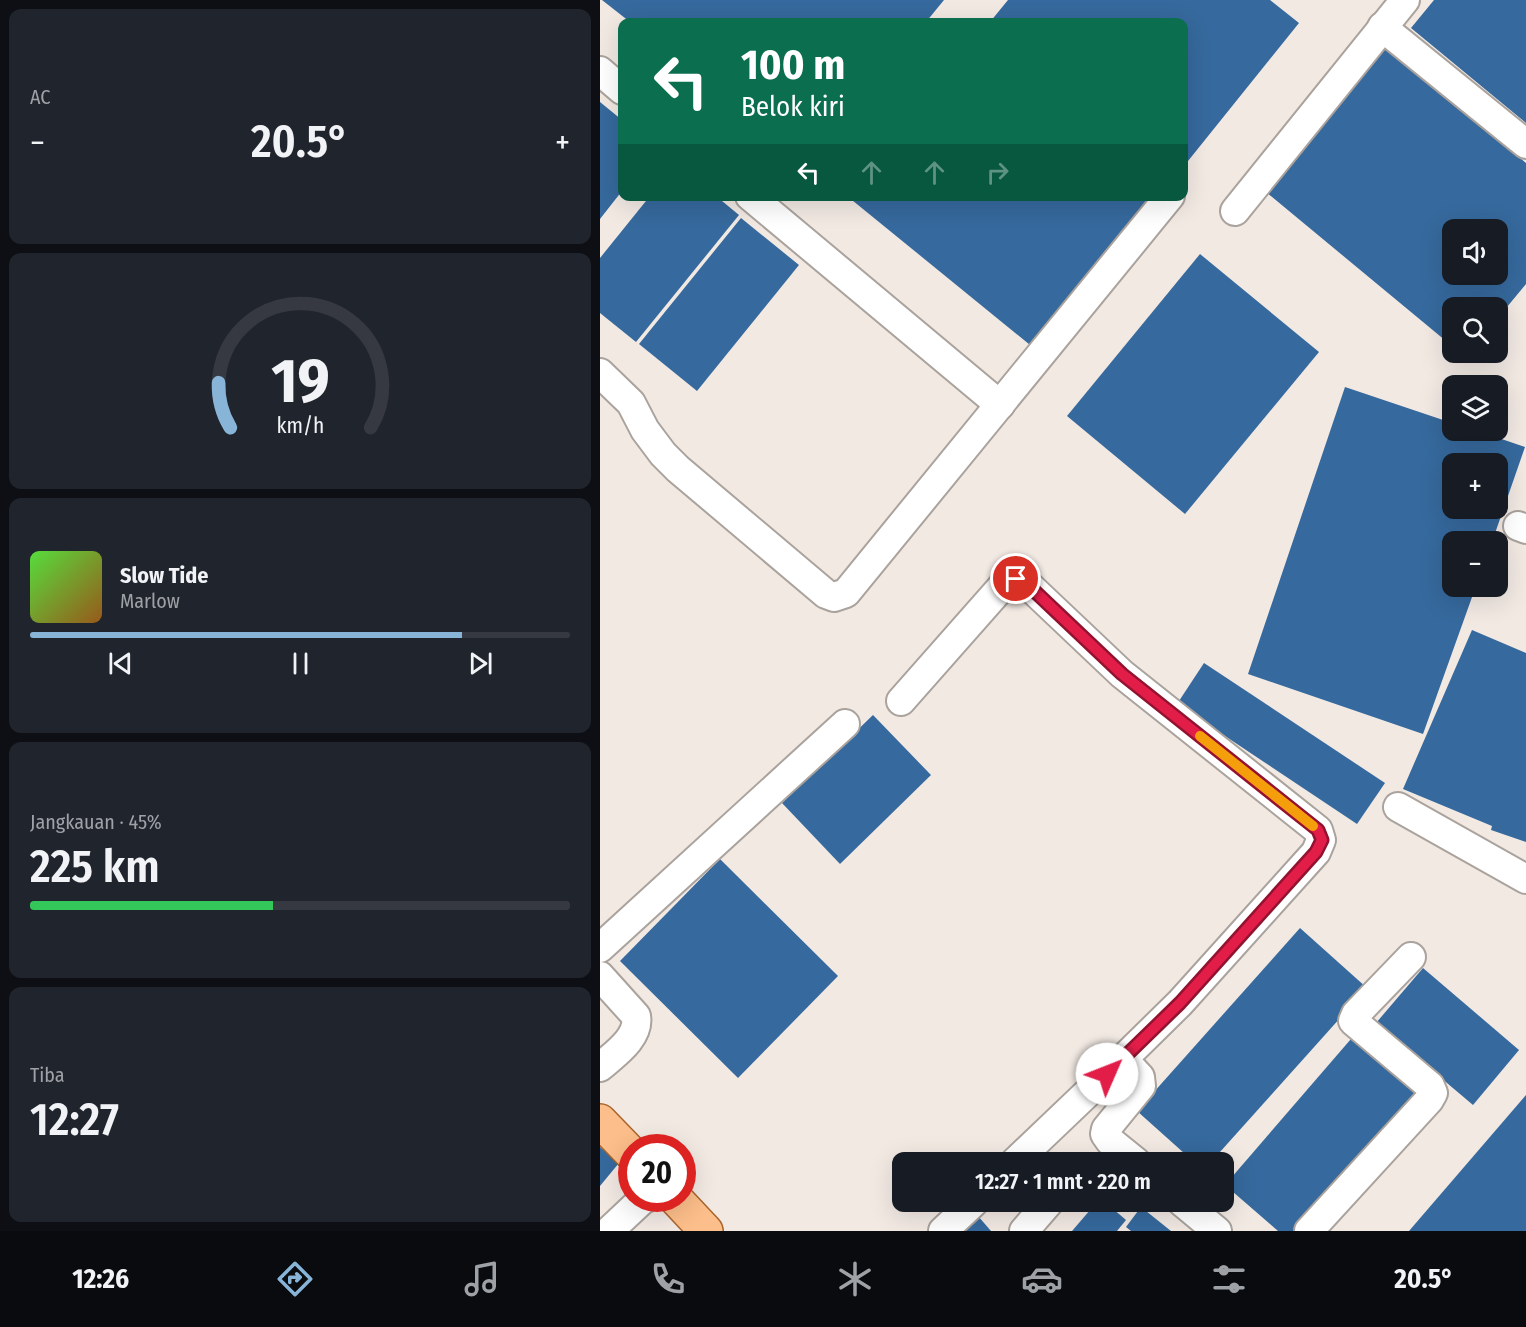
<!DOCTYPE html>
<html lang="id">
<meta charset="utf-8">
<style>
body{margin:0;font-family:"Fira Sans Condensed",sans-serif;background:#20242c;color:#f1f3f6;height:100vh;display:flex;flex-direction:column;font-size:22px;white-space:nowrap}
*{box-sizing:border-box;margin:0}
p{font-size:20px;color:#9ea1a6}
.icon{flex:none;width:33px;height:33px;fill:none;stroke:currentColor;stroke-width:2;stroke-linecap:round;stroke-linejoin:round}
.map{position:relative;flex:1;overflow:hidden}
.panel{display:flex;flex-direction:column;gap:9px;padding:9px;background:#0d0f14;width:600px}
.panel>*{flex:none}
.banner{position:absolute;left:18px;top:18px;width:570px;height:183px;border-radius:12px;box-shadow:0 6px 24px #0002;background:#0b6e4f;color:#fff;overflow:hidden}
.fabs{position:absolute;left:842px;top:219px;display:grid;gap:12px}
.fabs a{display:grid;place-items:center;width:66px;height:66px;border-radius:12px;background:#171b24;box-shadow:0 6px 24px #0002;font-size:30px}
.speed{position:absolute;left:18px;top:1134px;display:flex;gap:12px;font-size:30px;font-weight:700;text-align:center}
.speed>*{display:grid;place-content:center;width:78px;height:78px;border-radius:50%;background:#171b24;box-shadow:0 6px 24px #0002;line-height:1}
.speed .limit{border:9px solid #d22;background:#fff;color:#111}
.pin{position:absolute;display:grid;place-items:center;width:51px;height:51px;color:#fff;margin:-26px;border:3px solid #fff;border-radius:50%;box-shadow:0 2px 6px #0007}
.me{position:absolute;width:66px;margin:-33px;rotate:46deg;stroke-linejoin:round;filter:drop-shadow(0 0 4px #0008)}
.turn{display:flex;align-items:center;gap:21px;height:126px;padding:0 24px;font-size:27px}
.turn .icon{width:78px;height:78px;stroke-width:2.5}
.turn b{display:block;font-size:42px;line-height:51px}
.lanes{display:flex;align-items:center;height:57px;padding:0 24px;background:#0003;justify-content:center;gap:30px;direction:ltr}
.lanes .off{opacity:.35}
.big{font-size:45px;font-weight:600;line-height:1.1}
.panel .card{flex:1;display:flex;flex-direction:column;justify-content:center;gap:9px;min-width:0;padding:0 21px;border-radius:12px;background:#20242c}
.panel .dial{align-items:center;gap:0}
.dial svg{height:156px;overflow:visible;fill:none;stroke:#363941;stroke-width:7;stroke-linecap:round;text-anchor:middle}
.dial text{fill:#f1f3f6;stroke:none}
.song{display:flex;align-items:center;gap:18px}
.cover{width:72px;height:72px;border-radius:9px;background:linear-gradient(135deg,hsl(110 70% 55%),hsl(30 70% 35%))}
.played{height:6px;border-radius:3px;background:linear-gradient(90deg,#88b4d8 80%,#363941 80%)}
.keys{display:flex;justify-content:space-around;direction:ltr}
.heat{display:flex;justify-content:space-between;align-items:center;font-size:33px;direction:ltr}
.charge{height:9px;border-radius:4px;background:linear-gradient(90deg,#34c759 45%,#363941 0)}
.trip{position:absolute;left:292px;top:1152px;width:342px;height:60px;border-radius:12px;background:#171b24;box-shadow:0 6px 24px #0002;font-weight:600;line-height:60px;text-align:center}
.dock{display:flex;height:96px;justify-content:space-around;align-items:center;background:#090b0e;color:#9ea1a6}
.dock .icon{width:42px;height:42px}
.dock .current{color:#88b4d8}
.dock b{font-size:27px;color:#f1f3f6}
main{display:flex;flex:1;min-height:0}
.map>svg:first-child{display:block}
</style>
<main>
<section class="panel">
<div class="card"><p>AC</p>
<div class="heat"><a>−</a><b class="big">20.5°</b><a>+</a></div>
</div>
<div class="card dial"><svg viewBox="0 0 100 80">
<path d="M14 69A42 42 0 1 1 86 69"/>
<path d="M14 69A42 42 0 0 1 8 46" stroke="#88b4d8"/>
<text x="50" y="56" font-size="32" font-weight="700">19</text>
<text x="50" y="72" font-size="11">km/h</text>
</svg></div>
<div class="card">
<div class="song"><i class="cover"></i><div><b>Slow Tide</b><p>Marlow</p></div></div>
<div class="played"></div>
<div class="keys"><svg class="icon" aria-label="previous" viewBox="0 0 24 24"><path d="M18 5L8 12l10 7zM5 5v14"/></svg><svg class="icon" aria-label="pause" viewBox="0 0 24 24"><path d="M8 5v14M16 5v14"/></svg><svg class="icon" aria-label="next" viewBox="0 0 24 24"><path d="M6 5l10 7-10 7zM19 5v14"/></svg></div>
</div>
<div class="card"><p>Jangkauan · 45%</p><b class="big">225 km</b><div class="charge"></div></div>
<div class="card"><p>Tiba</p><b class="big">12:27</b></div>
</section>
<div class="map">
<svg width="926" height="1231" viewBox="0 0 926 1231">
<rect width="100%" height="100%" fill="#f2e9e3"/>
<g fill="#36699d" fill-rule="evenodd">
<path d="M 2,0 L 344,0 L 326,22 L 30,22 Z"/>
<path d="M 408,0 L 670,0 L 699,23 L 584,166 L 584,22 L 390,22 Z"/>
<path d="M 834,0 L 926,0 L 926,123 L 811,28 Z"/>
<path d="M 780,42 L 926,163 L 926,284 L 897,319 L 897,308 L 852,308 L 852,346 L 660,187 ZM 852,230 L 897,230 L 897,274 L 852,274 Z"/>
<path d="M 0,102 L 22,120 L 22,191 L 0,219 Z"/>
<path d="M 50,196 L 116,196 L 139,215 L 36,342 L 0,313 L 0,258 Z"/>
<path d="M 247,196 L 559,196 L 435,349 Z"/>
<path d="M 141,218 L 199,265 L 97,391 L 39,344 Z"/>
<path d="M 600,254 L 719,352 L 585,514 L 467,416 Z"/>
<path d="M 745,387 L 852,423 L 852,430 L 875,430 L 925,447 L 892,542 L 852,542 L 852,586 L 876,586 L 823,734 L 648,674 ZM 852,464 L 897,464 L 897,508 L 852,508 Z"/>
<path d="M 872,630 L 926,653 L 926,842 L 891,830 L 892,826 L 803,789 Z"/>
<path d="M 604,663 L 785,783 L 757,824 L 577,704 Z"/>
<path d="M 273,715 L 331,775 L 240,864 L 182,803 Z"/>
<path d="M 120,859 L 238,976 L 138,1078 L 20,961 Z"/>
<path d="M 700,928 L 767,988 L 611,1162 L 594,1162 L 537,1111 Z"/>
<path d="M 823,968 L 919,1050 L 873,1105 L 776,1023 Z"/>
<path d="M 757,1032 L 822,1088 L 698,1231 L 678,1231 L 625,1185 Z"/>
<path d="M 926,1095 L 926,1231 L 809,1231 Z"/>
<path d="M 0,1147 L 19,1163 L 0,1186 Z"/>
<path d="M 497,1202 L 505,1202 L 526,1220 L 517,1231 L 472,1231 Z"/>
<path d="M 541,1207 L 571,1231 L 531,1231 L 526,1227 Z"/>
<path d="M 378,1216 L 391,1231 L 362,1231 Z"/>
</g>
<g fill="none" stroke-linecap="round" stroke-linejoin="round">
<defs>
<g id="minor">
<path d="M 782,27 L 926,144"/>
<path d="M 0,71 L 22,90"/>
<path d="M 150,196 L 400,405"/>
<path d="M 635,211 L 805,0"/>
<path d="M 0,373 L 31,403 L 45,430 L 63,454 L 78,469 L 226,594 L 234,597 L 246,593 L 570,196"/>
<path d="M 918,526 L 926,529"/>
<path d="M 301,701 L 406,582 L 416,579 L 427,584 L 522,674 L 718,830 L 721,840 L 716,852 L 580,1003 L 523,1059"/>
<path d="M 798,807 L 926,879"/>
<path d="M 0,948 L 245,724"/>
<path d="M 0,976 L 36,1016 C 40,1037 15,1054 0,1067"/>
<path d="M 415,1162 L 523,1059 L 540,1077 L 541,1086 L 506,1129 L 505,1134 L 510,1141 L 536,1162"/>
<path d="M 582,1202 L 617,1231"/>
<path d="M 9,1231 L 42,1200 L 46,1198"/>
<path d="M 343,1231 L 374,1202"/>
<path d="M 424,1231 L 449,1202"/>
<path d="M 709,1231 L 829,1100 L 833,1093 L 830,1086 L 753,1021 L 756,1014 L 811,957"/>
</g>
<g id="major">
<path d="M 0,1121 L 32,1154"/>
<path d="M 75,1198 L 106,1231"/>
</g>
</defs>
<use href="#minor" stroke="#aaa29c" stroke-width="32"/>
<use href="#major" stroke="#a8642b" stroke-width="36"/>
<use href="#minor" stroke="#fff" stroke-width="28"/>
<use href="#major" stroke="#fcbe8a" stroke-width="33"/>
</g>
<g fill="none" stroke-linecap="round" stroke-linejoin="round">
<defs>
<path id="route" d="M 416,579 L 427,584 L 522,674 L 718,830 L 722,840 L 716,852 L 580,1003 L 507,1074"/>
</defs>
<use href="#route" stroke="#92132f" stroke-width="15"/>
<use href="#route" stroke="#e11d48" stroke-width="10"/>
<path stroke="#f59e0b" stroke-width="10" d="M 600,736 L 713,826"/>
</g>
</svg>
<div class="fabs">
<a><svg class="icon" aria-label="sound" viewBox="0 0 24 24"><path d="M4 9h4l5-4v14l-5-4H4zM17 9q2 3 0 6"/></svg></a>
<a><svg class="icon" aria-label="search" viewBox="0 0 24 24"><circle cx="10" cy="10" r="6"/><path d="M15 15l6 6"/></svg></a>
<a><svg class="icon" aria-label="layers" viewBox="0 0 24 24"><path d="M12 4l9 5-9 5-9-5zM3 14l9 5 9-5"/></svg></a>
<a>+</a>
<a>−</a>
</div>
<div class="speed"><div class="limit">20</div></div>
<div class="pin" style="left:416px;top:579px;background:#d93025"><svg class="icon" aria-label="arrive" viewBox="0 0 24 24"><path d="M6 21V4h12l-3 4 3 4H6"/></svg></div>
<svg class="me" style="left:507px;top:1074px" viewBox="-20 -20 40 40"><circle r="19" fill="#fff"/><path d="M0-13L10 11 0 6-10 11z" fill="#e11d48"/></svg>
<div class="trip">12:27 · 1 mnt · 220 m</div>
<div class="banner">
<div class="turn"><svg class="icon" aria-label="left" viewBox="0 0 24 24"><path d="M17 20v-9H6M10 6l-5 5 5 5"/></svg><div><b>100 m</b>Belok kiri</div></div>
<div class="lanes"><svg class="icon" aria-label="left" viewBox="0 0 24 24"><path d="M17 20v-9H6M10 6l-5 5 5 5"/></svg><svg class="icon off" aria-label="ahead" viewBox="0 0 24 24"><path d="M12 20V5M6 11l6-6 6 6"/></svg><svg class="icon off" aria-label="ahead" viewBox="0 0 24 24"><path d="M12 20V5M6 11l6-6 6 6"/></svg><svg class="icon off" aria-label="right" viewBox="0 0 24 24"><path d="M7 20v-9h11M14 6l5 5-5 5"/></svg></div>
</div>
</div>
</main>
<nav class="dock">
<b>12:26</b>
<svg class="icon current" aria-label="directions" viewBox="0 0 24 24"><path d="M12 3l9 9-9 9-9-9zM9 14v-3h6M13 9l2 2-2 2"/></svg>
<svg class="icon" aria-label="music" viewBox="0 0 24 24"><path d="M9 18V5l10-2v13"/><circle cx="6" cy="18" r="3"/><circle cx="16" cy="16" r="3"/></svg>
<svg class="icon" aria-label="phone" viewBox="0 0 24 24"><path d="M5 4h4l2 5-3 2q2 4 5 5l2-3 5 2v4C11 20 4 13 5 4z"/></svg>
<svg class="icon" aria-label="climate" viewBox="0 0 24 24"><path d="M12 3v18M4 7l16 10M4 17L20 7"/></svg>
<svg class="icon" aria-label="car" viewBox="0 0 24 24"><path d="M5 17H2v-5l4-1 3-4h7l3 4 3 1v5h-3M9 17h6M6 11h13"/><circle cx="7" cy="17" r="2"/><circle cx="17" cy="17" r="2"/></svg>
<svg class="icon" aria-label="filters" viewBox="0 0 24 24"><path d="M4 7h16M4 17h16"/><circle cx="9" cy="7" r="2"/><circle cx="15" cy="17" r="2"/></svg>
<b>20.5°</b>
</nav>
